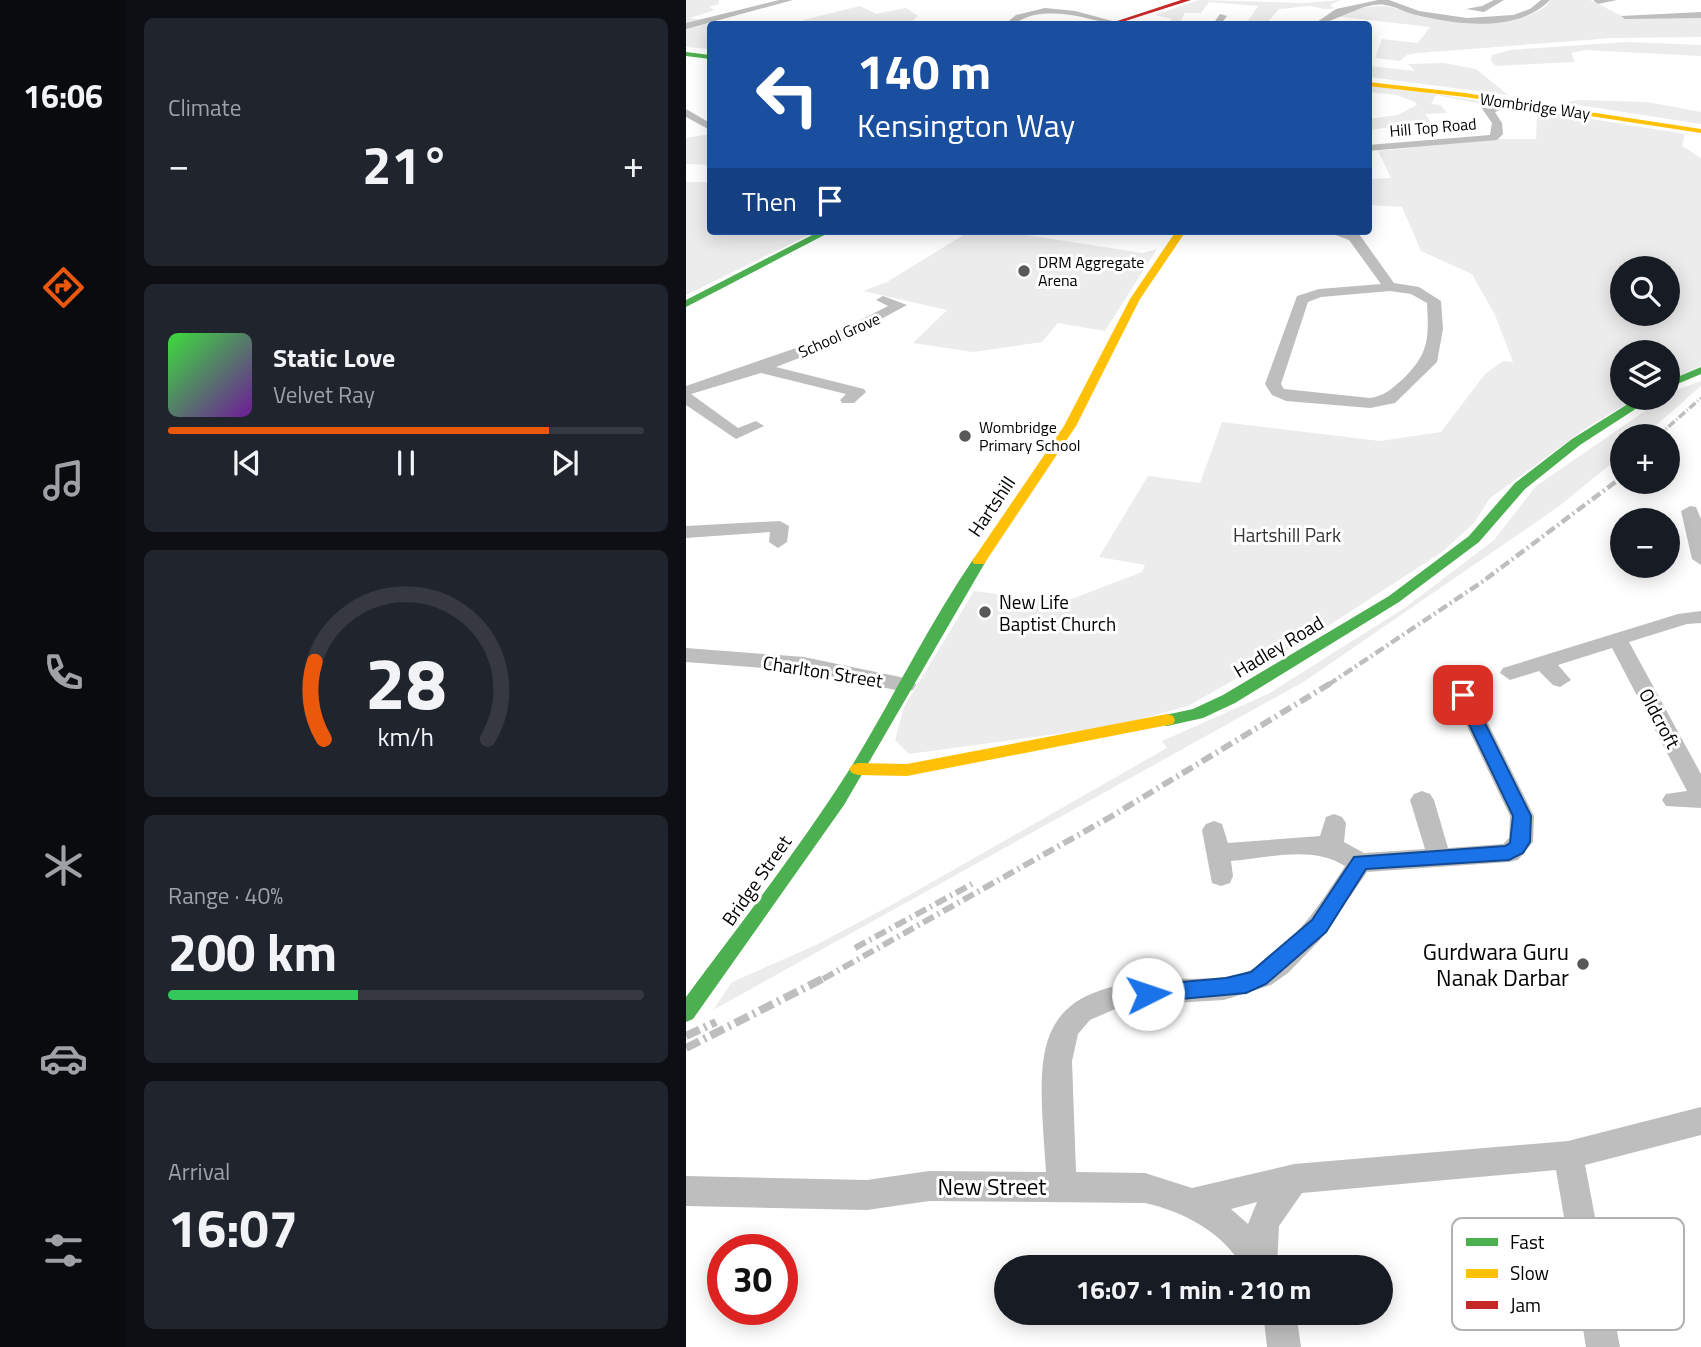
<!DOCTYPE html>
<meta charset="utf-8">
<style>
body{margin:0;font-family:"Titillium Web",sans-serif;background:#20242c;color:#f1f3f6;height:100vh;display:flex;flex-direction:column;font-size:26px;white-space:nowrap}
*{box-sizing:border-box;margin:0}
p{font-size:23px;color:#9ea1a6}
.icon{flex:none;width:38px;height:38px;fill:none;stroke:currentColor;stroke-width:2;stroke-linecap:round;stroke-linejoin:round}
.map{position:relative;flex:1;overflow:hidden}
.drawer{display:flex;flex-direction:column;gap:18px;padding:18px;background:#0d0f14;width:560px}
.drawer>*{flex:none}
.hud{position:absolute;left:21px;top:21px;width:665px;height:214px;border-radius:7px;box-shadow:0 4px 18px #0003;background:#1a4fa0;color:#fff;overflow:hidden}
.fabs{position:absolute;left:924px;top:256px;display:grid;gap:14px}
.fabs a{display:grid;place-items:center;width:70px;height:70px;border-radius:50%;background:#171b24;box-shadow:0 4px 18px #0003;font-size:35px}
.speed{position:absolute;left:21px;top:1234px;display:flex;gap:14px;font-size:35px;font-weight:700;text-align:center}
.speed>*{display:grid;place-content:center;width:91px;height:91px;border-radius:50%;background:#171b24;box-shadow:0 4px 18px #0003;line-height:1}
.speed .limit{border:10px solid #d22;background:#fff;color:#111}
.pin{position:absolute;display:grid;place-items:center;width:60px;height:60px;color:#fff;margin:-30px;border-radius:14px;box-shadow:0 4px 10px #0006}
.me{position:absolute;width:77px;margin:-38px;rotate:86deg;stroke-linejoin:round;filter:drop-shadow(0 0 5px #0008)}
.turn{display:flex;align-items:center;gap:24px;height:147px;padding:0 35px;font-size:32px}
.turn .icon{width:91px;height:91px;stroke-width:2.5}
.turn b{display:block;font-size:49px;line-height:60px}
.then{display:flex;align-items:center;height:66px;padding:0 35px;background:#0003;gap:14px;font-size:26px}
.big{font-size:52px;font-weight:700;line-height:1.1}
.drawer .widget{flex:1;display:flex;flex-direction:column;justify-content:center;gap:10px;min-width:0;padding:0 24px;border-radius:10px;background:#20242c}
.drawer .dial{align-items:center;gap:0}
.dial svg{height:182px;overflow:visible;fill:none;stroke:#363941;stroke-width:7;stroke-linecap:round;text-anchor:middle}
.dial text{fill:#f1f3f6;stroke:none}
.song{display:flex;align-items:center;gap:21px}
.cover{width:84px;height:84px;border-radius:10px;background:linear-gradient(135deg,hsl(120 70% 55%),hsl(280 70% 35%))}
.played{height:7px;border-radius:4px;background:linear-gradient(90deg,#ea580c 80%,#363941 80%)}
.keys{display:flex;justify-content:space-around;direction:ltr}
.heat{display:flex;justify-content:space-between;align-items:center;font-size:38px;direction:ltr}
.charge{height:10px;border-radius:5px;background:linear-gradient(90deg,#34c759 40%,#363941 0)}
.trip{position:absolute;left:308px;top:1255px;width:399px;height:70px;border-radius:35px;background:#171b24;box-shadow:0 4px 18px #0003;font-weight:700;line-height:70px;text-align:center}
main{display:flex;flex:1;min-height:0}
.dock{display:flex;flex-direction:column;width:126px;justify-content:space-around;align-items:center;background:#090b0e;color:#9ea1a6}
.dock .icon{width:49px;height:49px}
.dock .current{color:#ea580c}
.dock b{font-size:32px;color:#f1f3f6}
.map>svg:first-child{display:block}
</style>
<main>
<nav class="dock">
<b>16:06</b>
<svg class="icon current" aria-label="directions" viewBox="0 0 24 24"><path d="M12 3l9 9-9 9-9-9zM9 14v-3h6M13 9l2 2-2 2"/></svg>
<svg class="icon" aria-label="music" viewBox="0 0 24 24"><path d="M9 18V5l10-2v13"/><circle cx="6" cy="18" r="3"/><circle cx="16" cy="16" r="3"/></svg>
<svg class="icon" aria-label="phone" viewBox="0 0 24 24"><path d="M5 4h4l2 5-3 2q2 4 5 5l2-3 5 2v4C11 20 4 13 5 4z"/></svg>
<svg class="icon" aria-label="climate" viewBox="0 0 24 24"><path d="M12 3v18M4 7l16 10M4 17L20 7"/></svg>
<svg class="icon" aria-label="car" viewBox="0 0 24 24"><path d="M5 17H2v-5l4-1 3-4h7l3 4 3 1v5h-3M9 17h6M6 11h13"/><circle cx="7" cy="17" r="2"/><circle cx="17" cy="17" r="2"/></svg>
<svg class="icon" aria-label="filters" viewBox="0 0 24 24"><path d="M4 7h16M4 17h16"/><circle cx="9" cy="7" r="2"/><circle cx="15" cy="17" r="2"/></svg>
</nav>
<section class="drawer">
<div class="widget"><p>Climate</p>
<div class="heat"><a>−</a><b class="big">21°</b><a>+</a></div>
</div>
<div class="widget">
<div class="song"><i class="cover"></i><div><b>Static Love</b><p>Velvet Ray</p></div></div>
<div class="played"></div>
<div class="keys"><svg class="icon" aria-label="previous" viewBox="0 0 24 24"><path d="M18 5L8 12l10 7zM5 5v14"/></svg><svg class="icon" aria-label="pause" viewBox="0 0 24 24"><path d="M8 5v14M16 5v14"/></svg><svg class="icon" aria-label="next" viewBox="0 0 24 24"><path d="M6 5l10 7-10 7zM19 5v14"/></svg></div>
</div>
<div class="widget dial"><svg viewBox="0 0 100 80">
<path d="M14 69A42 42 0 1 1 86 69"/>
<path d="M14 69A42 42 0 0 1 10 35" stroke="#ea580c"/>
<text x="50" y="56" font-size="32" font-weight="700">28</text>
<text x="50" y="72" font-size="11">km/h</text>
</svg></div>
<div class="widget"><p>Range · 40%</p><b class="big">200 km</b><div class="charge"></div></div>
<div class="widget"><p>Arrival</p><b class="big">16:07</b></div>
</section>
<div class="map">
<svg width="1015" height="1347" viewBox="0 0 1015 1347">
<rect width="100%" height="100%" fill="#fff"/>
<g fill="#ececec" fill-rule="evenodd">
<path d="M 0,0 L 33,0 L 33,4 L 23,7 L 29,10 L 4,18 L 45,24 L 24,24 L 24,49 L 0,47 Z"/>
<path d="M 513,0 L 618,3 L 655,0 L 644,5 L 648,8 C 639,11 633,7 623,6 C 614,6 603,9 593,9 L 580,24 L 560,24 L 572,6 L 523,2 L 515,13 L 499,13 L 493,24 L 479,24 L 486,19 L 468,15 Z"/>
<path d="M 865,0 L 904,0 L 940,18 L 1015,18 L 1015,37 L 927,38 L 732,53 L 721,55 L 714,61 L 689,58 L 696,39 L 732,43 L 744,27 L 648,16 C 662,11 680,6 695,6 C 709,6 723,14 737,17 C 766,24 847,28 865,0 Z"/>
<path d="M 174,6 L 190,14 L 220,8 L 232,16 L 223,24 L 123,24 L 126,23 L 117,20 Z"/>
<path d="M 940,42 L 1015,45 L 1015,56 L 899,50 L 885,53 L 889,62 L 809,66 L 805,60 L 806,55 L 824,50 Z"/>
<path d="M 758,63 L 790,69 L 822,95 L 683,77 L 683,66 L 729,71 L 722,64 Z"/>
<path d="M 683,86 L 749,94 L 999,134 L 996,146 L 1015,158 L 1015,366 L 982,381 L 982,352 L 936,352 L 936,397 L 953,397 L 906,424 L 804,498 L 788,523 L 756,552 L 633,632 L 502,706 L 429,726 L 223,754 L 209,740 L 218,707 L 288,591 L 378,602 L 456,572 L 459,565 L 413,557 L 462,476 L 514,483 L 536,422 L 694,441 L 755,432 L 799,374 L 817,361 L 827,362 L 809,315 L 786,274 L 735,251 L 716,207 L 683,205 L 683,179 L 705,178 L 692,151 L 811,139 L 850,139 L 851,115 L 750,95 L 745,104 L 755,105 L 761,113 L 739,114 L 745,122 L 683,130 L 683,119 L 711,115 L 731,105 L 729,102 L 711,95 L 683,92 ZM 936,268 L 982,268 L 982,313 L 936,313 Z"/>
<path d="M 891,100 L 961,102 L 1015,112 L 1015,124 L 879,103 Z"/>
<path d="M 24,134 L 24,165 L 0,164 L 0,138 Z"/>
<path d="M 0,182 L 24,182 L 24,231 L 131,231 L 0,295 Z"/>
<path d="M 284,231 L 313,231 L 457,253 L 471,249 L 419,331 L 372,323 L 356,342 L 287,352 L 227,343 L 261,310 L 177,291 L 201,282 Z"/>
<path d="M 1015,381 L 1015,386 L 958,436 L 936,436 L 936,455 L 872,507 L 619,681 L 27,1010 L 46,982 L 130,945 L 211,902 L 481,748 L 476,741 L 582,694 L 720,607 L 808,540 L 850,486 L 988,391 Z"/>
</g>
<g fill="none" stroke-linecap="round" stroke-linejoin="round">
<g fill="#bebebe" fill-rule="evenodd">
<path d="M 93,0 L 107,0 L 0,29 L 0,23 Z"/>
<path d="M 692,0 L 703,0 L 733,11 L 781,18 L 827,15 L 844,9 L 855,0 L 864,0 C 832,33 771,25 730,15 C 720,13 709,6 699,5 C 677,1 644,26 628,24 L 650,9 Z"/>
<path d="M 808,0 L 818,0 L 798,12 L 780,9 L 796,6 Z"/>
<path d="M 931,0 L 912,4 L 908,1 L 908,0 Z"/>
<path d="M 359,8 L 389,11 L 434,23 L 425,24 C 401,18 374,10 349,15 C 337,17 330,25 319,24 L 330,15 Z"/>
<path d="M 1015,12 L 1015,18 L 939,19 L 935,16 Z"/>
<path d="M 534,14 L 541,16 L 535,24 L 527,24 Z"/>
<path d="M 800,104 L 816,109 L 809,112 L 816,123 L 817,134 L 811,140 L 682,151 L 682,145 L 804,135 L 806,123 L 795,107 Z"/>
<path d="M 0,109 L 24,123 L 24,130 L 0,117 Z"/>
<path d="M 639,231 L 673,234 L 708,283 L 733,287 L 755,301 L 757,329 L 751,362 L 709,403 L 684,408 L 600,401 L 586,395 L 579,384 L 611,296 L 633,289 L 695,284 L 663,240 ZM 704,291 L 725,294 L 741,303 C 743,339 743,353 717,379 C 705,389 699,396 684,398 L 598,389 L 595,384 L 622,302 L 635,297 Z"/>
<path d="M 197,296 L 221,305 L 149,344 L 90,367 L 178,389 L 180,392 L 168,403 L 156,403 L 154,400 L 160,394 L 75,373 L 5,394 L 52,428 L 70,421 L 78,426 L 50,439 L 0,405 L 0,386 L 139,338 L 202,306 L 190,300 Z"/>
<path d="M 1004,506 L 1010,507 L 1015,519 L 1015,565 L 1006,559 L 995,511 Z"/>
<path d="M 94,521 L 103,526 L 101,542 L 92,548 L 83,542 L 84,532 L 0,538 L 0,526 Z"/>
<path d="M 1015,611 L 1015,623 L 1001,624 L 943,642 L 1015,774 L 1015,808 L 980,806 L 976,800 L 980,794 L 1001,791 L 926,648 L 872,665 L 885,680 L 874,687 L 867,685 L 853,671 L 824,680 L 814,673 L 817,668 L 992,614 Z"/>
<path d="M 0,648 L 118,657 L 219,678 L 227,680 L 230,685 L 227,690 L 219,692 L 118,671 L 0,662 Z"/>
<path d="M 777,688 L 785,690 L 788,695 L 848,816 L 847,842 L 832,860 L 823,862 L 681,872 L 634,940 L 602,973 L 585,985 L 538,1000 L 436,1006 L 404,1020 L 392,1034 L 386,1061 L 390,1172 L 459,1173 L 506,1188 L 608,1164 L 882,1141 L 1015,1107 L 1015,1135 L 899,1165 L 934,1347 L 900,1347 L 870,1170 L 616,1193 L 593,1226 L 591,1267 L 557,1267 C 535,1231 498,1212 459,1203 L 243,1201 L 181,1210 L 0,1206 L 0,1176 L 181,1180 L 243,1171 L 360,1172 C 352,1049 339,985 488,979 C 512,978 544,981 567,969 C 606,947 635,903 659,866 C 625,845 583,858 545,861 L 547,876 L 544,883 L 535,886 L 526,883 L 516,830 L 520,824 L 528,821 L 536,824 L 542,843 L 634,836 L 640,817 L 648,814 L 656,817 L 660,823 L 658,842 L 678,853 L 739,849 L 724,800 L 728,794 L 736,791 L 744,794 L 748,800 L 762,848 L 817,844 L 823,838 L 824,816 L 766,695 L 769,690 ZM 571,1202 L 562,1224 L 545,1209 Z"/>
<path d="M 577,1312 L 610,1312 L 615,1347 L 581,1347 Z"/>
</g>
<g fill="#4caf50" fill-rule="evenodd">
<path d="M 0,52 L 24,55 L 24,59 L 0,56 Z"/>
<path d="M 134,231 L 146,231 L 0,307 L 0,300 Z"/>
<path d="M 1015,367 L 1015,374 L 982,388 L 982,381 Z"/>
<path d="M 953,397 L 968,397 L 894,445 L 839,489 L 793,542 L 713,602 L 549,703 L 517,718 L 481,726 L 475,724 L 473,720 L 475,716 L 507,709 L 537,695 L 703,596 L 783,536 L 829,483 L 886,439 Z"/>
<path d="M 293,557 L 300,561 L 158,805 L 7,1019 L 0,1022 L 0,997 C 57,920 116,845 167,764 C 208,696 243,624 288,558 Z"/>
</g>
<g fill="#ffc107" fill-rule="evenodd">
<path d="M 682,82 L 779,93 L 1015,129 L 1015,133 L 779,97 L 682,86 Z"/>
<path d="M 490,231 L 500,231 L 454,299 L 390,426 L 298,564 L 288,564 L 286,561 L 378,426 L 444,299 Z"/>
<path d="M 481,714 L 487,716 L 489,720 L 487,724 L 221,776 L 172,775 L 166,773 L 163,769 L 166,765 L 172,763 L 221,764 Z"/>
</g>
<path fill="#c62828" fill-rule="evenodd" d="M 495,0 L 505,0 L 430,24 L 422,24 Z"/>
<path stroke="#bebebe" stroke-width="3.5" stroke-dasharray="8 2.5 1 2.5" stroke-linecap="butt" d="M 972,436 L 1015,398"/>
<path stroke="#bebebe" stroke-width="4.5" stroke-dasharray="10 3.5 2 3.5" stroke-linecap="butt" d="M 642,685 L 796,582 L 936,477"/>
<g stroke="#bebebe" stroke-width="6" stroke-dasharray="12 4.5 2 4.5" stroke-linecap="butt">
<path d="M 169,948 L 286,884"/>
<path d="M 137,979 L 426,816 L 645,683"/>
</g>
<g stroke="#bebebe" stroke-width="8" stroke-dasharray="15 5 2.5 5" stroke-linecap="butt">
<path d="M 0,1036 L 30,1022"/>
<path d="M 0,1048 L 140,977"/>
</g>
</g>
<path fill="#1a73e8" stroke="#114b97" stroke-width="2" d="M 777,690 L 785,695 L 845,816 L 844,842 L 837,853 L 823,860 L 680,869 L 640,932 L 580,984 L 560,993 L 462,1002 L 454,1000 L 451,994 L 454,987 L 462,985 L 540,978 L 565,972 L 626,920 L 668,857 L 819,846 L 824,843 L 827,816 L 769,695 Z"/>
<g fill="#595959" stroke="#fff" stroke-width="2.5">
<circle cx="338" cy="271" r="7"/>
<circle cx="279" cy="436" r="7"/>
<circle cx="299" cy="612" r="7"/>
<circle cx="897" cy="964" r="7"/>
</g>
<g text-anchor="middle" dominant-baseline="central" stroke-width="6" stroke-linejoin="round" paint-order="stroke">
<g font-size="16" fill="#000" stroke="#fff">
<text transform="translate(849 106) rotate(8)">Wombridge Way</text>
<text transform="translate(747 127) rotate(-5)">Hill Top Road</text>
<text transform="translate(153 335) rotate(-24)">School Grove</text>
</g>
<g font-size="16" fill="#000" stroke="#fff" text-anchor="start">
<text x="352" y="262">DRM Aggregate<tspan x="352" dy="18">Arena</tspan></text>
<text x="293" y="427">Wombridge<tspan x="293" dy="18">Primary School</tspan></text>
</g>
<g font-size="19" fill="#000" stroke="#fff">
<text transform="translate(305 506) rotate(-56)">Hartshill</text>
<text transform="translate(592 646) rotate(-31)">Hadley Road</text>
<text transform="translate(137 671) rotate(9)">Charlton Street</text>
<text transform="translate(974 718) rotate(62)">Oldcroft</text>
<text transform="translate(70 880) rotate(-55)">Bridge Street</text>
</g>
<g font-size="19" fill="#333" stroke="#fff">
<text x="601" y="534">Hartshill Park</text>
</g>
<g font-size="19" fill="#000" stroke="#fff" text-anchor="start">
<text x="313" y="601">New Life<tspan x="313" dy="22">Baptist Church</tspan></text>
</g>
<g font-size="23" fill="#000" stroke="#fff" text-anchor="end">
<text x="883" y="951">Gurdwara Guru<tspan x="883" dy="26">Nanak Darbar</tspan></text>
</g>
<g font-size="23" fill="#000" stroke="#fff">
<text x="306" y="1186">New Street</text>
</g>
</g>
<rect x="766" y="1218" width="232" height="112" rx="10" fill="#fff" stroke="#b2b2b2" stroke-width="2"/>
<rect x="780" y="1238" width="32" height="8" fill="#4caf50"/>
<rect x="780" y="1269" width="32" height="9" fill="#ffc107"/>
<rect x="780" y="1301" width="32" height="8" fill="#c62828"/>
<g font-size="19" fill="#000">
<text x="824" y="1249">Fast</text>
<text x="824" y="1280">Slow</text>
<text x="824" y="1312">Jam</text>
</g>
</svg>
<div class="fabs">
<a><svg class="icon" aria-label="search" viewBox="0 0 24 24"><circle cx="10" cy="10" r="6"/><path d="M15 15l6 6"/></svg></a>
<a><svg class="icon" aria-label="layers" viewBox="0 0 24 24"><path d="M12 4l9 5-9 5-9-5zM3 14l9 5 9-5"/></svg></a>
<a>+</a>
<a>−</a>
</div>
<div class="speed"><div class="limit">30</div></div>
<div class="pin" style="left:777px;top:695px;background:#d93025"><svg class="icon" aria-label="arrive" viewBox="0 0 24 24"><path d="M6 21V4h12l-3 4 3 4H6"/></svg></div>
<svg class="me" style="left:462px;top:994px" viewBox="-20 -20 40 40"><circle r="19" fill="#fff"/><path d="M0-13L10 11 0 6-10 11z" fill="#1a73e8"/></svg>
<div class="trip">16:07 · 1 min · 210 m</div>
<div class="hud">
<div class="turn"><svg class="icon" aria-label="left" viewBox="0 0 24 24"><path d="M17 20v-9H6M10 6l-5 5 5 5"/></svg><div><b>140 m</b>Kensington Way</div></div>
<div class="then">Then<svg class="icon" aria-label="arrive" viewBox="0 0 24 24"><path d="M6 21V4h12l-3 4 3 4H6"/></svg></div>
</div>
</div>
</main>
